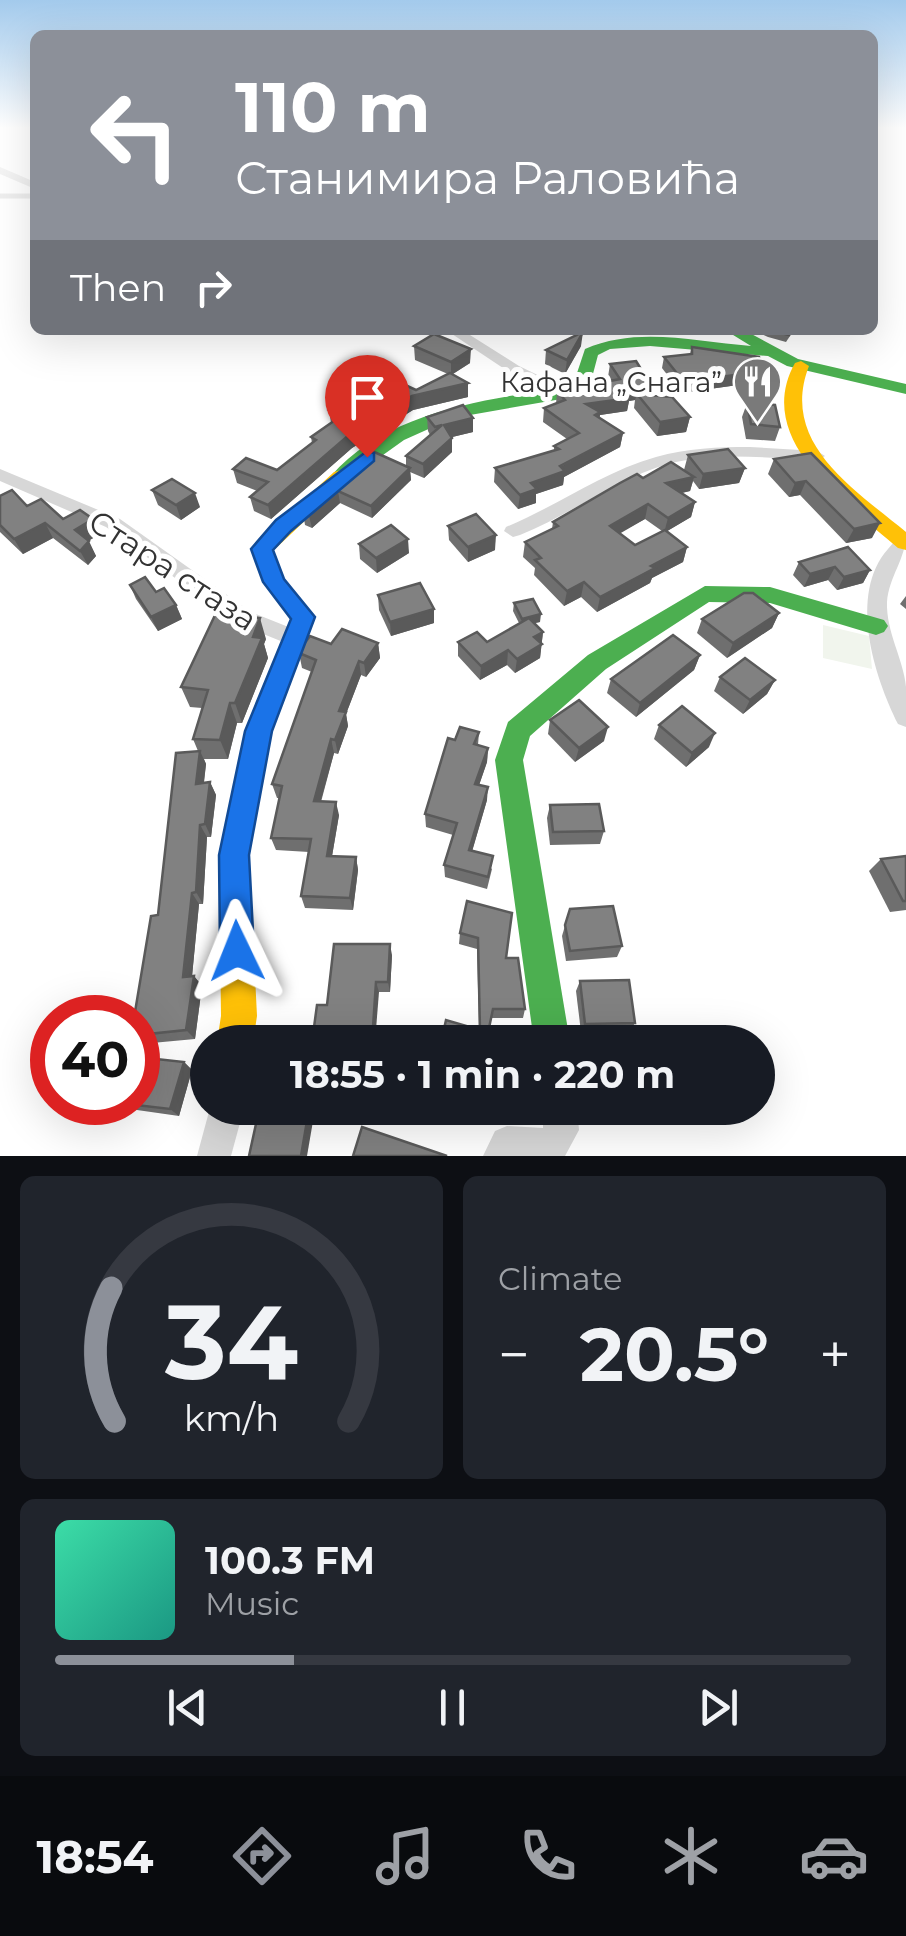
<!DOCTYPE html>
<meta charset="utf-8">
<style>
body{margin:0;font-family:Montserrat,sans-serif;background:#20242c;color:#f1f3f6;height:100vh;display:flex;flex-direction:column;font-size:38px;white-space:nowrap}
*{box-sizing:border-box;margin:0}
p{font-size:32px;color:#9ea1a6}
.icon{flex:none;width:55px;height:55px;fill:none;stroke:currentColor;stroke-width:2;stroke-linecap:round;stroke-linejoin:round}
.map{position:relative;height:1156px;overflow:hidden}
.details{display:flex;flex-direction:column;gap:20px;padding:20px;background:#0d0f14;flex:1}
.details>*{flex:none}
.top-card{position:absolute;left:30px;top:30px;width:848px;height:305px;border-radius:15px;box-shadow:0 10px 40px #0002;background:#8c9099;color:#fff;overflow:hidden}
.speed{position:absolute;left:30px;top:995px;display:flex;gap:20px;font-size:50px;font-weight:700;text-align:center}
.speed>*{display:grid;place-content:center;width:130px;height:130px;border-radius:50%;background:#171b24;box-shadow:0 10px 40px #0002;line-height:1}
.speed .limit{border:15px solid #d22;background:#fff;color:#111}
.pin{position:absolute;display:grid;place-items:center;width:85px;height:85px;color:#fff;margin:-102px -42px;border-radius:50% 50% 50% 0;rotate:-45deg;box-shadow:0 0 10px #0007}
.pin .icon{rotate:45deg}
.me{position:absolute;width:110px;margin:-55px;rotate:358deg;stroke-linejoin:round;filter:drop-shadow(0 0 8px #0008)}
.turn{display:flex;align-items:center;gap:35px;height:210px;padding:0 40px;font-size:45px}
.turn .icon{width:130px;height:130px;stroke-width:2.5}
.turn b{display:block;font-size:70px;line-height:85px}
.then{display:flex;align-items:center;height:95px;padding:0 40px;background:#0003;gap:20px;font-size:38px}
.big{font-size:75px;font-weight:700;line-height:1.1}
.details .widget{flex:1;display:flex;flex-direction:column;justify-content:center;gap:15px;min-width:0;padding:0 35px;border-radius:15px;background:#20242c}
.details .dial{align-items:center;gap:0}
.dial svg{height:260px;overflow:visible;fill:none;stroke:#363941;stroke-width:7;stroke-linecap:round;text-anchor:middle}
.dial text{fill:#f1f3f6;stroke:none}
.song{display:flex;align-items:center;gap:30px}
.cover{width:120px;height:120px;border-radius:15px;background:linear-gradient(135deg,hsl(160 70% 55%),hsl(170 70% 35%))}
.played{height:10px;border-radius:5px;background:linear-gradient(90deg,#8c9099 30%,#363941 30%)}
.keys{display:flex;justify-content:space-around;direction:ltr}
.heat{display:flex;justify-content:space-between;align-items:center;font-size:55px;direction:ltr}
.details .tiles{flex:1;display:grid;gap:20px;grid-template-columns:1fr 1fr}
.widget:last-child{grid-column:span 2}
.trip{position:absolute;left:190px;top:1025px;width:585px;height:100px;border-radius:50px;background:#171b24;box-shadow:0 10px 40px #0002;font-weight:700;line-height:100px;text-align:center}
.dock{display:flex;height:160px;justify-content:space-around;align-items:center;background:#090b0e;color:#9ea1a6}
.dock .icon{width:70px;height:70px}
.dock .current{color:#8c9099}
.dock b{font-size:45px;color:#f1f3f6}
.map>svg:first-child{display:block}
</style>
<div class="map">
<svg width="906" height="1156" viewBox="0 0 906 1156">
<rect width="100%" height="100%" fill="#fff"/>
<path fill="#f1f5ed" d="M 823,625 L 869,636 L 872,669 L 823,658 Z"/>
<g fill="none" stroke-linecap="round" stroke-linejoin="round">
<path stroke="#d7d7d7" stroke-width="5" d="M 0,196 L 35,196"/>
<g fill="#d7d7d7" fill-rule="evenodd">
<path d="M 0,167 L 35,182 L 35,189 L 0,174 Z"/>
<path d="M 446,330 L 462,330 L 519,366 L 575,393 L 567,398 L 562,396 L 509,372 Z"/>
<path d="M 750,447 L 817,451 L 825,456 L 817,461 C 768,458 716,451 668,464 C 616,479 570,515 520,535 L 513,537 L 504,531 L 506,527 C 557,506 603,472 656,457 C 687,448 718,447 750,447 Z"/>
<path d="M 0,469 L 120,519 L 251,612 L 301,632 L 304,638 L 301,644 L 293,646 L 236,623 L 106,527 L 0,481 Z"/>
<path d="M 906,534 C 906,559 889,576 887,602 C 886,632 903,658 906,687 C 906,700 906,714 906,727 L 898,724 C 874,676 848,594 888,549 C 894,542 897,538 906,534 Z"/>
<path d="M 210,1108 L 244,1108 L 231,1156 L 197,1156 Z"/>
<path d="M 543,1108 L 577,1108 L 579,1130 L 565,1156 L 483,1156 L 495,1131 L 507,1126 L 543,1128 Z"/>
</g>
<g fill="#4caf50" fill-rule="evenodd">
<path d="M 725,330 L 744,330 L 798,359 L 906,384 L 906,394 L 787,366 L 768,356 L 650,346 L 610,349 L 598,355 L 590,385 L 567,398 L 453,418 L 404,440 L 348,480 L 334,480 L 331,476 C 386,412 485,399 563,388 L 574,382 L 585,349 C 638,326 696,342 751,346 Z"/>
<path d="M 705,586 L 770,587 L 884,620 L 888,626 L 884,632 L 876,635 L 770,603 L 709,602 L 606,669 L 530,736 L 523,760 L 570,1042 L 534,1042 L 495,760 L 508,722 L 588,655 Z"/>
</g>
<g fill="#ffc107" fill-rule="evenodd">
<path d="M 801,361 L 809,366 C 779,443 854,489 906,532 L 906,550 L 898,548 C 847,504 752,440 795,363 Z"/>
<path d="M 341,470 L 348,472 L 351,476 L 348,480 L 273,551 L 284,579 L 315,617 L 272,731 L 249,855 L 257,1016 L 253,1042 L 217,1042 L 221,1016 L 219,855 L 246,731 L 291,618 L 263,582 L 251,549 L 334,472 Z"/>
</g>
</g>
<g fill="#6f6f6f" fill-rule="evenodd">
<path d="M 654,330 L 672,330 L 671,334 L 655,333 Z"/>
<path d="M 753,330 L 794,330 L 786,342 L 768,337 Z"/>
<path d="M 414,346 L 470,363 L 453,374 L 468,383 L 468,397 L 413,410 L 352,448 L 271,519 L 254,511 L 250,497 L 257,491 L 237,483 L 233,469 L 277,470 L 312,443 L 311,437 L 331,423 L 329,410 L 334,407 L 333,396 L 389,394 L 416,390 L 448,374 L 415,360 Z"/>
<path d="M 581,346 L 565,374 L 545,364 L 546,350 Z"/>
<path d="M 692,347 L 759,357 L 776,392 L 772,404 L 753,403 L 745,384 L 681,393 L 662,368 L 664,357 L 690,354 Z"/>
<path d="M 610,364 L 649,395 L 690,417 L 686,432 L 657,436 L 634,408 L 635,400 L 629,401 L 627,411 L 600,415 L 599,418 L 623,433 L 620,447 L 564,477 L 563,485 L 536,494 L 536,503 L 518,509 L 494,482 L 495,468 L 554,451 L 554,446 L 567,439 L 543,422 L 544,408 L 556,404 L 557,391 L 610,381 L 608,377 Z"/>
<path d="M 747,403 L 780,427 L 775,441 L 746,439 L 742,417 Z"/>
<path d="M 427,417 L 473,432 L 452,437 L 452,452 L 424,478 L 410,472 L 411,480 L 372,518 L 340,503 L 312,528 L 305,525 L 303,513 L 372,451 L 406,466 L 406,456 L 430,435 L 428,431 Z"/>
<path d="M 811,453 L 872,538 L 846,543 L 800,495 L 789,497 L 768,474 L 774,459 Z"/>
<path d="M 688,455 L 745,468 L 739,483 L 699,489 L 693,481 L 690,491 L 682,493 L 695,502 L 691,517 L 667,531 L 687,547 L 683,562 L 652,578 L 650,583 L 597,612 L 581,597 L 564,606 L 534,575 L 535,568 L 523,557 L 525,542 L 552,529 L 553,522 L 643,478 L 684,470 ZM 645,519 L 662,531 L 635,545 L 619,533 Z"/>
<path d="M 152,490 L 200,507 L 181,520 L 158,505 Z"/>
<path d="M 0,496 L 100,534 L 88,541 L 96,556 L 88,565 L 53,538 L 23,554 L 0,532 Z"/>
<path d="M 448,526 L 495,550 L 468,562 L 449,540 Z"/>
<path d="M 359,544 L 409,553 L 377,573 L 360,559 Z"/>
<path d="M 799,562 L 870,570 L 863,583 L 837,590 L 828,580 L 804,587 L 793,575 Z"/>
<path d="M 130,585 L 156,592 L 176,605 L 182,619 L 158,631 L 136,599 Z"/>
<path d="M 378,595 L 434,623 L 391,636 L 379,610 Z"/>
<path d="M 906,596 L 906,609 L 900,604 Z"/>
<path d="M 514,603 L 540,622 L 534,623 L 543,632 L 540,658 L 515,673 L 507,665 L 480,680 L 458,656 L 458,642 L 487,642 L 519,623 L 513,611 Z"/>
<path d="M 779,613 L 772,628 L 727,658 L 697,633 L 702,619 Z"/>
<path d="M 266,639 L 264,644 L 268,658 L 242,723 L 237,723 L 228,759 L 204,759 L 206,764 L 204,783 L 210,782 L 216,795 L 211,837 L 207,837 L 203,904 L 199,904 L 192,976 L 194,976 L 202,986 L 195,1039 L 141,1044 L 138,1041 L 138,1035 L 158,915 L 198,751 L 193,739 L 202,708 L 190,707 L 181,687 Z"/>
<path d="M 378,643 L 380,658 L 366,677 L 361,675 L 346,714 L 348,726 L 338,754 L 334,753 L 321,802 L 339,815 L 332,856 L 356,857 L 358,870 L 353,910 L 305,908 L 301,896 L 309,852 L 276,850 L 271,838 L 279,798 L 277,798 L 272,784 L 312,672 L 302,668 L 299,653 Z"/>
<path d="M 700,655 L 694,670 L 636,717 L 607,693 L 611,679 Z"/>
<path d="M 720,677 L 775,680 L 767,694 L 743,714 L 714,691 Z"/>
<path d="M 550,720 L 604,741 L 575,762 L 548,734 Z"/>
<path d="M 659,725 L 709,747 L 686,767 L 654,739 Z"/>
<path d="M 479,732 L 478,745 L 488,748 L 487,762 L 479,785 L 487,800 L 472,851 L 492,869 L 487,889 L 445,877 L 444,865 L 453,835 L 426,827 L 425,814 L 455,740 Z"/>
<path d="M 550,805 L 604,831 L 600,844 L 550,845 L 547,818 Z"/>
<path d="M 906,856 L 906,910 L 890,912 L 869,871 L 881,859 Z"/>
<path d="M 467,901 L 506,958 L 525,1009 L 523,1018 L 491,1018 L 479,1030 L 477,949 L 459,944 L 460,933 Z"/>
<path d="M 570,909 L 622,946 L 617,957 L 566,961 L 562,936 Z"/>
<path d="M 392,955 L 390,992 L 379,992 L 327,1005 Z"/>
<path d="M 580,981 L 635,1023 L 629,1032 L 581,1032 L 576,991 Z"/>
<path d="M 184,1062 L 192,1070 L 179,1116 L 130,1109 L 119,1103 Z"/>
<path d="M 608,1108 L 678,1108 L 679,1112 L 672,1119 L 610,1120 Z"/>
</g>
<g fill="#5a5a5a">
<path d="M 583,332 L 581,346 L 565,374 L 567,360 Z"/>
<path d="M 471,349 L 470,363 L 451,375 L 451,362 Z"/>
<path d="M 748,373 L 745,384 L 681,393 L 684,382 Z"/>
<path d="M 468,383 L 468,397 L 413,410 L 352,448 L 271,519 L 268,505 L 350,434 L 412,396 Z"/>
<path d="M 651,385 L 648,398 L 637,394 L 635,400 L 629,401 L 627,411 L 600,415 L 598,426 L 586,404 L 629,388 Z"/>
<path d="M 690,417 L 686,432 L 657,436 L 660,422 Z"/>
<path d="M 473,418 L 473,432 L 444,439 L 444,425 Z"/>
<path d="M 623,433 L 620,447 L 564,477 L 563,485 L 536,494 L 536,503 L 518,509 L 520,495 L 531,483 Z"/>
<path d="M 452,438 L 452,452 L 424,478 L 423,464 Z"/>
<path d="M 410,468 L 411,480 L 372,518 L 371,506 Z"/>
<path d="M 745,468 L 739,483 L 699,489 L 703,474 Z"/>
<path d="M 694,477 L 690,491 L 663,497 L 666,483 Z"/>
<path d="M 806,481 L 800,495 L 789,497 L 795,483 Z"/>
<path d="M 338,491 L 340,503 L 312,528 L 309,516 Z"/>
<path d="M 195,493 L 200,507 L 181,520 L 176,505 Z"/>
<path d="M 695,502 L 691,517 L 664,533 L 668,518 Z"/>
<path d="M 648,504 L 645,519 L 607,541 L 610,526 Z"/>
<path d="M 93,519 L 100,534 L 83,544 L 75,530 Z"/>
<path d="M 45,523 L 53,538 L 23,554 L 14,539 Z"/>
<path d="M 880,523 L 872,538 L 846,543 L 854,529 Z"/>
<path d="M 496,535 L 495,550 L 468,562 L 468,547 Z"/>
<path d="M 408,539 L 409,553 L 377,573 L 376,558 Z"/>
<path d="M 89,541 L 96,556 L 88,565 L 80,551 Z"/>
<path d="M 687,547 L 683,562 L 652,578 L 650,583 L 597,612 L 600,597 L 651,566 Z"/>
<path d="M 835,567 L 828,580 L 804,587 L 810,574 Z"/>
<path d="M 870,570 L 863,583 L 837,590 L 844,577 Z"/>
<path d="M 584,582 L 581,597 L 564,606 L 567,591 Z"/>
<path d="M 176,605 L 182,619 L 158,631 L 151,617 Z"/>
<path d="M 434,609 L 434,623 L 391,636 L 390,622 Z"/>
<path d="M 779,613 L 772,628 L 727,658 L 733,643 Z"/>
<path d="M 541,614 L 540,622 L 521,626 L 522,619 Z"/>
<path d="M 260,618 L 266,639 L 264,644 L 268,658 L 242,723 L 235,703 L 253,637 Z"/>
<path d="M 543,632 L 540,658 L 515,673 L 517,659 L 534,637 Z"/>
<path d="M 378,643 L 380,658 L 366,677 L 364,663 Z"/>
<path d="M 508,650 L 507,665 L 480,680 L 481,666 Z"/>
<path d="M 700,655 L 694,670 L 636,717 L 640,703 Z"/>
<path d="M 359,661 L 361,675 L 346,714 L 348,726 L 338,754 L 335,740 L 339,711 Z"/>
<path d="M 775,680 L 767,694 L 743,714 L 750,700 Z"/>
<path d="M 230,703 L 237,723 L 228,759 L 220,740 Z"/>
<path d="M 608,727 L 604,741 L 575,762 L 579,748 Z"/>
<path d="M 715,733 L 709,747 L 686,767 L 692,753 Z"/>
<path d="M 331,739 L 334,753 L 317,814 L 314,801 Z"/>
<path d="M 488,748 L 487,762 L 475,797 L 475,784 Z"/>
<path d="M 200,751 L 206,764 L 202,796 L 196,784 Z"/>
<path d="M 210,782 L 216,795 L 211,837 L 205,824 Z"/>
<path d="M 488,787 L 487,800 L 469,862 L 469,850 Z"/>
<path d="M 336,802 L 339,815 L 330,868 L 327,856 Z"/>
<path d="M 200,825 L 207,837 L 203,904 L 196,892 Z"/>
<path d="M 356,857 L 358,870 L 353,910 L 350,898 Z"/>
<path d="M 192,893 L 199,904 L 191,987 L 183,977 Z"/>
<path d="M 390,944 L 392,955 L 390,992 L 388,982 Z"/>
<path d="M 194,976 L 202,986 L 195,1039 L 186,1030 Z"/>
<path d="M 376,982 L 379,992 L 375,1042 L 372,1042 Z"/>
<path d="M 184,1062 L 192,1070 L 179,1116 L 170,1109 Z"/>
<path d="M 308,1115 L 313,1121 L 307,1156 L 301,1156 Z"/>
</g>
<g fill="#818181" stroke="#5a5a5a" stroke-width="2.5">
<path d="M 770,330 L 792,330 L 789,335 Z"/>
<path d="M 583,332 L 567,360 L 546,350 Z"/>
<path d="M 434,334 L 471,349 L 451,362 L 414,346 Z"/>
<path d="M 692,347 L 759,357 L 776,392 L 757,391 L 748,373 L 684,382 L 664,357 L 692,354 Z"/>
<path d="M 636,361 L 651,385 L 629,388 L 630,398 L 586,404 L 600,412 L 595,415 L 623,433 L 560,466 L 565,471 L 531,483 L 537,489 L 520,495 L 495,468 L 559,449 L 554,446 L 579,433 L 544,408 L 565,400 L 557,391 L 620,379 L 610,364 Z"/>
<path d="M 450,373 L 468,383 L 412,396 L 350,434 L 268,505 L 250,497 L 268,482 L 233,469 L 246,458 L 277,470 L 316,440 L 311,437 L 341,416 L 329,410 L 344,401 L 333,396 L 355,381 L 389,394 L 403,384 L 416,390 Z"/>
<path d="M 637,394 L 672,397 L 690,417 L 660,422 Z"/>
<path d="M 747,403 L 775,405 L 780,427 L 751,424 Z"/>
<path d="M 463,405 L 473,418 L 444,425 L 452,438 L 423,464 L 406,456 L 442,425 L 435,427 L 427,417 Z"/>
<path d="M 728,449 L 745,468 L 703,474 L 688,455 Z"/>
<path d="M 372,451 L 410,468 L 371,506 L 338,491 L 309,516 L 303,513 Z"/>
<path d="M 811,453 L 880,523 L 854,529 L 806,481 L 795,483 L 774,459 Z"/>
<path d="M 671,462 L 694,477 L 666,483 L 695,502 L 668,518 L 648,504 L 610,526 L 635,545 L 665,530 L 687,547 L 651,566 L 655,568 L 600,597 L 584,582 L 567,591 L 535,560 L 541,558 L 525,542 L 558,526 L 553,522 L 620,483 L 637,474 L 643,478 Z"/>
<path d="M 172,479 L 195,493 L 176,505 L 152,490 Z"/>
<path d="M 12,490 L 27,506 L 41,499 L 63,519 L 80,510 L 93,519 L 75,530 L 89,541 L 80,551 L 45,523 L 14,539 L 0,525 L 0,496 Z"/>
<path d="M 476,514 L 496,535 L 468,547 L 448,526 Z"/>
<path d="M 391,525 L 408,539 L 376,558 L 359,544 Z"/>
<path d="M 848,547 L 870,570 L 844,577 L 835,567 L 810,574 L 799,562 Z"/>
<path d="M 145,577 L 156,592 L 164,588 L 176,605 L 151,617 L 130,585 Z"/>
<path d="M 420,583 L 434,609 L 390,622 L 378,595 Z"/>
<path d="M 744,593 L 753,593 L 779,613 L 733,643 L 702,619 Z"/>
<path d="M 533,599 L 541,614 L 522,619 L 514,603 Z"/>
<path d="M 216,613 L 260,618 L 253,637 L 262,638 L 235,703 L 230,703 L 220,740 L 193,739 L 208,690 L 181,687 Z"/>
<path d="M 529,618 L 543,632 L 534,637 L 542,644 L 517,659 L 508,650 L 481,666 L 458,642 L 477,632 L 487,642 Z"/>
<path d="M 342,629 L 378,643 L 364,663 L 359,661 L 339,711 L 346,712 L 335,740 L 331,739 L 314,801 L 336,802 L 327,856 L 356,857 L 350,898 L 301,896 L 311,839 L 271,838 L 282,786 L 272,784 L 316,660 L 299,653 L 301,648 L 310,636 L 331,644 Z"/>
<path d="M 673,635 L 700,655 L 640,703 L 611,679 Z"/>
<path d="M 745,658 L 775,680 L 750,700 L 720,677 Z"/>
<path d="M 579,700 L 608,727 L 579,748 L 550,720 Z"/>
<path d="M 682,706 L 715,733 L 692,753 L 659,725 Z"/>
<path d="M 460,727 L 479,732 L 474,744 L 488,748 L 475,784 L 488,787 L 469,850 L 493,856 L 488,877 L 444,865 L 457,823 L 425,814 L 448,738 L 455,740 Z"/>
<path d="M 200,751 L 196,784 L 210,782 L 205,824 L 200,825 L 196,892 L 192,893 L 183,977 L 194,976 L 186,1030 L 138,1035 L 138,1018 L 134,1018 L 151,916 L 158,915 L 176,753 Z"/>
<path d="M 599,804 L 604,831 L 553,832 L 550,805 Z"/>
<path d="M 906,856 L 906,901 L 903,901 L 881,859 Z"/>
<path d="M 467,901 L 512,913 L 506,958 L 518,958 L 525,1009 L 493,1009 L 486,1042 L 441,1042 L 446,1020 L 480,1030 L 478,938 L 460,933 Z"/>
<path d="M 613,906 L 622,946 L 570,951 L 565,925 L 570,909 Z"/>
<path d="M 334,944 L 390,944 L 388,982 L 376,982 L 372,1042 L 312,1042 L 317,1005 L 327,1005 Z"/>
<path d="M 629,980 L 635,1023 L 585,1024 L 580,981 Z"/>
<path d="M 138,1057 L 184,1062 L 170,1109 L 119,1103 L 138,1102 Z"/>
<path d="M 615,1108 L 678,1108 L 679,1112 L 616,1114 Z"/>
<path d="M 259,1110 L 308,1115 L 301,1156 L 249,1156 Z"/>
<path d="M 362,1127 L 447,1156 L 353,1156 Z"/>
</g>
<linearGradient id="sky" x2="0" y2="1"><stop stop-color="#a3caec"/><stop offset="0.44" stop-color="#fff"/><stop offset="1" stop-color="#fff" stop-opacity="0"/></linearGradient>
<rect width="906" height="291" fill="url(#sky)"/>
<path fill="#1a73e8" stroke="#114b97" stroke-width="2.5" d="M 367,451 L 374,453 L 374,461 L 291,531 L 273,550 L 284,579 L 315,617 L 272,731 L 249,855 L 254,951 L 249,963 L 237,968 L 225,963 L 220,951 L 219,855 L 245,731 L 291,619 L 263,582 L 251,549 L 276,520 Z"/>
<defs>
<symbol id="restaurant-pin" viewBox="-11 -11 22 30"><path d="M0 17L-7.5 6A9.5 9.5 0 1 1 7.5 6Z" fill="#7a7a7a" stroke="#fff"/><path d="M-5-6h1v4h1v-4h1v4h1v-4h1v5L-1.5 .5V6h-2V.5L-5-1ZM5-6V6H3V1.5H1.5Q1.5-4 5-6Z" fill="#fff"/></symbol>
</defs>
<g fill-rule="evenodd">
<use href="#restaurant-pin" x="730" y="354" width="55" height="75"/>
</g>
<g text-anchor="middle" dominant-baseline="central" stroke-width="10" stroke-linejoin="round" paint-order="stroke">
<g font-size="28" fill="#333" stroke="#fff" text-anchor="end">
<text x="722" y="382">Кафана „Снага”</text>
</g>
<g font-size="32" fill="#333" stroke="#fff">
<text transform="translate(173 570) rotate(33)">Стара стаза</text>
</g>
</g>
</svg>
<div class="speed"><div class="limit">40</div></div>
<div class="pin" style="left:367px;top:457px;background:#d93025"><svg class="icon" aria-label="arrive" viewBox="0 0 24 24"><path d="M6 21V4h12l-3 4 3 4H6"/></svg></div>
<svg class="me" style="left:237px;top:951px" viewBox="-20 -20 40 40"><path d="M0-17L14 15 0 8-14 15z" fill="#1a73e8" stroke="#fff" stroke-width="4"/></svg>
<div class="trip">18:55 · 1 min · 220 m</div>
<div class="top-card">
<div class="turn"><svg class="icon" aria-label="left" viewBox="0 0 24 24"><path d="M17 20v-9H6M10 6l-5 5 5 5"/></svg><div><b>110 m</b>Станимира Раловића</div></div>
<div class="then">Then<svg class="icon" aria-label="right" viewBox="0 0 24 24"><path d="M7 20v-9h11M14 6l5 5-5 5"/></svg></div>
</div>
</div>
<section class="details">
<div class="tiles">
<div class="widget dial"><svg viewBox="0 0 100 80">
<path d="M14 69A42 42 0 1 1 86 69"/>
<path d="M14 69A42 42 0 0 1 13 28" stroke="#8c9099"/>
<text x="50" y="56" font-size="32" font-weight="700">34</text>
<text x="50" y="72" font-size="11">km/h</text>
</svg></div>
<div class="widget"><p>Climate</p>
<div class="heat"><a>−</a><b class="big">20.5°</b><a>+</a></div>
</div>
<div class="widget">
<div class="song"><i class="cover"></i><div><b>100.3 FM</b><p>Music</p></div></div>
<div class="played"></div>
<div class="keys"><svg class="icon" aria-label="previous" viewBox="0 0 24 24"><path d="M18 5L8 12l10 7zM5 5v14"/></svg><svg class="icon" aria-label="pause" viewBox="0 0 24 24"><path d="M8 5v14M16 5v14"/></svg><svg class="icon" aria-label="next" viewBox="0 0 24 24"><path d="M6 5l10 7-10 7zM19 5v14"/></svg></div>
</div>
</div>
</section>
<nav class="dock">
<b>18:54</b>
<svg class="icon current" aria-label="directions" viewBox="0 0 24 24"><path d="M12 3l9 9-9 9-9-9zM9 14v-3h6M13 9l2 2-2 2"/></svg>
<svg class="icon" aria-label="music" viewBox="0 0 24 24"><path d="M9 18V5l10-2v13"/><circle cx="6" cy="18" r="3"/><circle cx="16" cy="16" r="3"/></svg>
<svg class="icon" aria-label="phone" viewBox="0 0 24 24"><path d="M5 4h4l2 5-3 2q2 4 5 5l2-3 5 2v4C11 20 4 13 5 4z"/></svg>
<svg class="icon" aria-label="climate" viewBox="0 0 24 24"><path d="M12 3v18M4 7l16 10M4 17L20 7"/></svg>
<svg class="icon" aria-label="car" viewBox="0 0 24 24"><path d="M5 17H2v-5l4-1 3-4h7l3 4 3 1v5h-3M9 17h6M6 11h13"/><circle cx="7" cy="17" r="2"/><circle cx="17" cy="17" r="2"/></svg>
</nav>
